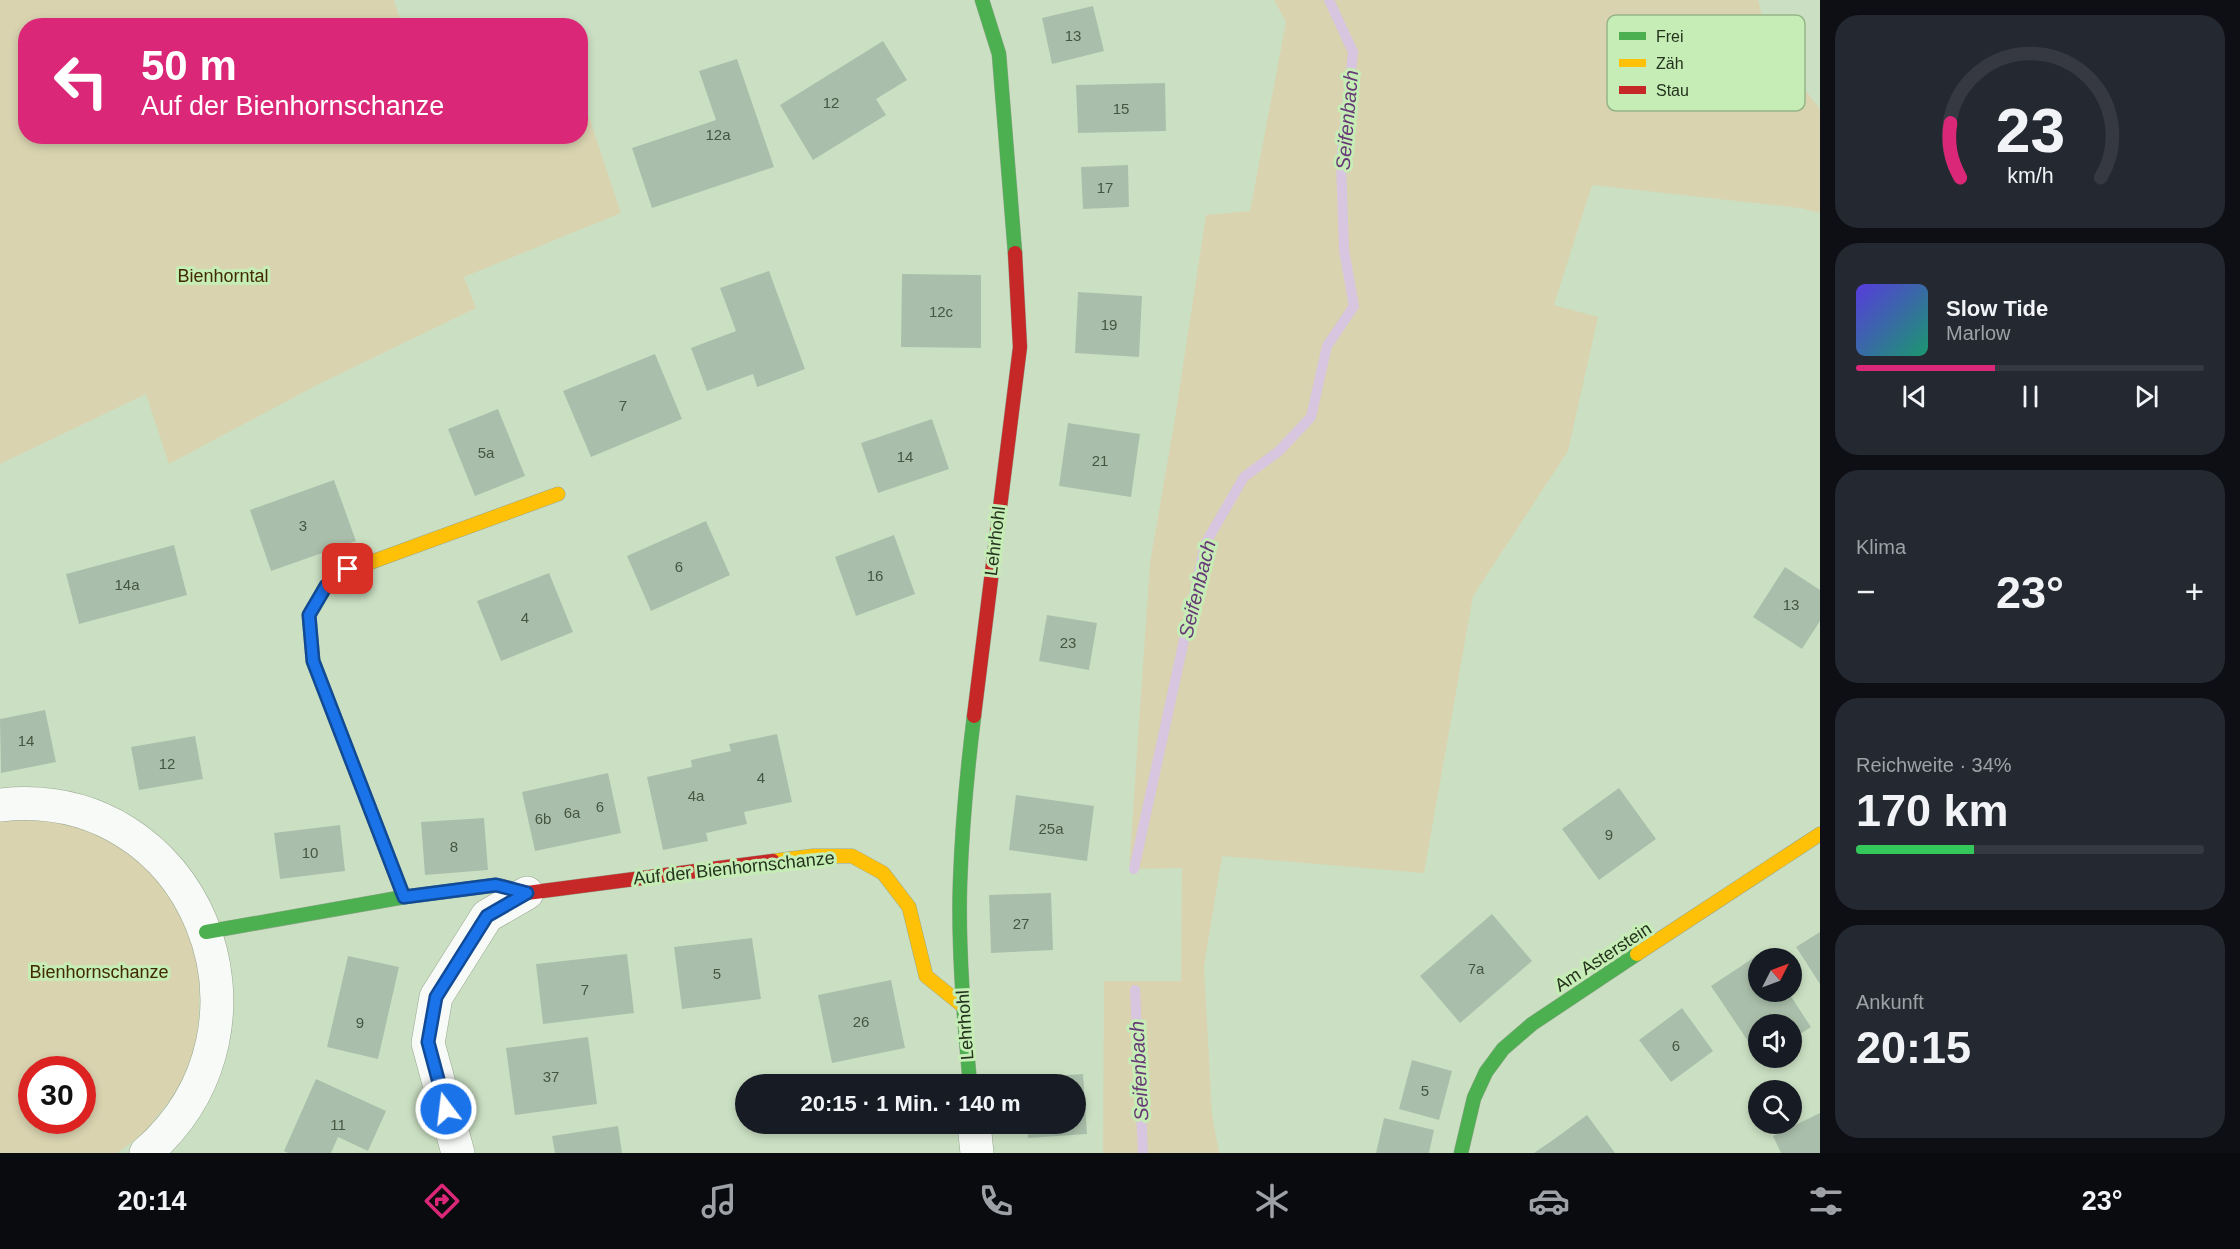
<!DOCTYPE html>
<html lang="de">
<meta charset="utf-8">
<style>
body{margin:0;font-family:Helvetica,sans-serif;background:#242831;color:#f1f3f6;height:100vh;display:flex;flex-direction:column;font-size:22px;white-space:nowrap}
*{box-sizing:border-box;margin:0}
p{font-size:20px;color:#9ea1a6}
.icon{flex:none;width:33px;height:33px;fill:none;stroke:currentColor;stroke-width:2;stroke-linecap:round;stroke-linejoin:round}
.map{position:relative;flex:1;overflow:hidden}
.side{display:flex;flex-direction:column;gap:15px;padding:15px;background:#0d0f14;width:420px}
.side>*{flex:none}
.guide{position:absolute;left:18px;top:18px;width:570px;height:126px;border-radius:24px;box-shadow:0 3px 9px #0003;background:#db2777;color:#fff;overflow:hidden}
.needle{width:39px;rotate:48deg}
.tools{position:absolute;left:1748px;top:948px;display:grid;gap:12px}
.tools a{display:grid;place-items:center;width:54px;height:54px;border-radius:50%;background:#171b24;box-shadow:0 3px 9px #0003;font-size:30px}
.speed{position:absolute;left:18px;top:1056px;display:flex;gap:12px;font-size:30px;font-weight:700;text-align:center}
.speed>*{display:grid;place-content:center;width:78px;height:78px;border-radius:50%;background:#171b24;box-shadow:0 3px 9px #0003;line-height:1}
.speed .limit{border:9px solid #d22;background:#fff;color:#111}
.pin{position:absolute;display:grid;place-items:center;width:51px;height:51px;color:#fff;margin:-26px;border-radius:12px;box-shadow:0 3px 9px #0006}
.me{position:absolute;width:66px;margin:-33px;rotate:345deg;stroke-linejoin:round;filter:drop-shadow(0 0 4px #0008)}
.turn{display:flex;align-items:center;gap:21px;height:126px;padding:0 24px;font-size:27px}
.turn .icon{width:78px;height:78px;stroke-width:2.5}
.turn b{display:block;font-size:42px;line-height:51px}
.big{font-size:45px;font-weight:800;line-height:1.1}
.side .tile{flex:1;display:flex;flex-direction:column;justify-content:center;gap:9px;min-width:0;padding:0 21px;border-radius:24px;background:#242831}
.side .dial{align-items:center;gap:0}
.dial svg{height:156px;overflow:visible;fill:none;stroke:#363941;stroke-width:7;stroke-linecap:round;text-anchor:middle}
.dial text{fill:#f1f3f6;stroke:none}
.song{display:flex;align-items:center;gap:18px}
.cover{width:72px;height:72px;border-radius:9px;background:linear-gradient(135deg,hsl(250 70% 55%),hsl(160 70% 35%))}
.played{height:6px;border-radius:3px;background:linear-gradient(90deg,#db2777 40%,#363941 40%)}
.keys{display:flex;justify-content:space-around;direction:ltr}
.heat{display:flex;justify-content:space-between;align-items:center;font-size:33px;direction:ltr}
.charge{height:9px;border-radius:4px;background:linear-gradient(90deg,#34c759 34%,#363941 0)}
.trip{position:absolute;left:735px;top:1074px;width:351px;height:60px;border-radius:30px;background:#171b24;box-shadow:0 3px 9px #0003;font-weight:800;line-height:60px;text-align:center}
.dock{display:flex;height:96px;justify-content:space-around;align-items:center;background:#090b0e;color:#9ea1a6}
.dock .icon{width:42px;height:42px}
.dock .selected{color:#db2777}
.dock b{font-size:27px;color:#f1f3f6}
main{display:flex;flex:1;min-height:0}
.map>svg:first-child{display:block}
</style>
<main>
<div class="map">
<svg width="1820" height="1153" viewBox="0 0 1820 1153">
<rect width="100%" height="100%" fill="#cbe0c3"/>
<g fill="#d9d3b0" fill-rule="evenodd">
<path d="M 0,0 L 394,0 L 402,25 L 26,26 L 26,136 L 580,136 L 581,93 L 621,213 L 464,277 L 476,308 L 317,385 L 169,464 L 146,394 L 0,464 Z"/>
<path d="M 1274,0 L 1758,0 L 1767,34 L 1783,61 L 1820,109 L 1820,213 L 1800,208 L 1592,185 L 1554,305 L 1598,317 L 1568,451 L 1473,596 L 1424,873 L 1222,856 L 1204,966 L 1212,1114 L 1219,1153 L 1103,1153 L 1104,981 L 1181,981 L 1182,868 L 1129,869 L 1150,563 L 1175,418 L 1206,215 L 1250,211 L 1286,22 Z"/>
<path d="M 0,817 L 46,818 L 104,836 L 152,872 L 186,922 L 200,969 L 198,1041 L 181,1086 L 143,1134 L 117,1153 L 0,1153 ZM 32,1070 L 82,1070 L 82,1120 L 32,1120 Z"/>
</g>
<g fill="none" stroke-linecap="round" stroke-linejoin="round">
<g stroke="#d8c5df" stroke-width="10">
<path d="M 1134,869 L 1205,544 L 1244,477 L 1279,451 L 1311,417 L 1327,346 L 1354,306 L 1344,250 L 1341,160 L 1353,52 L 1329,0"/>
<path d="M 1135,990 L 1143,1153"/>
</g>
</g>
<g fill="#aabfab">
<path d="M 1093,6 L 1104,51 L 1052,64 L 1042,18 Z"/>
<path d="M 883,41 L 907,80 L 876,99 L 886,115 L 813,160 L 780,105 Z"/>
<path d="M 737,59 L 774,167 L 652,208 L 632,148 L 716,120 L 699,71 Z"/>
<path d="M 1165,83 L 1166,131 L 1078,133 L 1076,85 Z"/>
<path d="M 1128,165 L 1129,207 L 1083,209 L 1081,167 Z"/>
<path d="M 769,271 L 805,369 L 757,387 L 753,374 L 707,391 L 691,348 L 736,331 L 720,288 Z"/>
<path d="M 902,274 L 981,275 L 981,348 L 901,347 Z"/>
<path d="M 1078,292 L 1142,296 L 1139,357 L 1075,353 Z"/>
<path d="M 655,354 L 682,419 L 591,457 L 563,391 Z"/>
<path d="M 498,409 L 525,476 L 475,496 L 448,429 Z"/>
<path d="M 932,419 L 949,469 L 878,493 L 861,443 Z"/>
<path d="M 1068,423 L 1140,434 L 1131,497 L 1059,486 Z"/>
<path d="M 334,480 L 356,541 L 271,571 L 250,510 Z"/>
<path d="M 706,521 L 730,575 L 651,611 L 627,556 Z"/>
<path d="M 894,535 L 915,594 L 856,616 L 835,557 Z"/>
<path d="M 174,545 L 187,595 L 79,624 L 66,574 Z"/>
<path d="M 1785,567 L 1820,590 L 1820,621 L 1802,649 L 1753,617 Z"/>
<path d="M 549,573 L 573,632 L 501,661 L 477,601 Z"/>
<path d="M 1047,615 L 1097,623 L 1089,670 L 1039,661 Z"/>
<path d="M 45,710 L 56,762 L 1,773 L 0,719 Z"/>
<path d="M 777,734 L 792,802 L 744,812 L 747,824 L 706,833 L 708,841 L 663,850 L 647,777 L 692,767 L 691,760 L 731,751 L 729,744 Z"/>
<path d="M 195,736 L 203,779 L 139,790 L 131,747 Z"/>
<path d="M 608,773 L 621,833 L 535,851 L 522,792 Z"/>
<path d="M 1619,788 L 1656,839 L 1599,880 L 1562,829 Z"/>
<path d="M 1016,795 L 1094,806 L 1087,861 L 1009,850 Z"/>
<path d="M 484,818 L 488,870 L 425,875 L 421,822 Z"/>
<path d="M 340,825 L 345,871 L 280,879 L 274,833 Z"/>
<path d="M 1051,893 L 1053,950 L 991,953 L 989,895 Z"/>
<path d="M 1492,914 L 1532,961 L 1460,1023 L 1420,976 Z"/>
<path d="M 1820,932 L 1820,984 L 1796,947 Z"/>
<path d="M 752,938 L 761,999 L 682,1009 L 674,947 Z"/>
<path d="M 1761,953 L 1765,958 L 1758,958 L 1758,992 L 1788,992 L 1811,1027 L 1791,1040 L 1791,1024 L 1758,1024 L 1758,1056 L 1711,986 Z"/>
<path d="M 627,954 L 634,1013 L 543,1024 L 536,964 Z"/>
<path d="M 348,956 L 399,967 L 378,1059 L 327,1047 Z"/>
<path d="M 891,980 L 905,1048 L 832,1063 L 818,995 Z"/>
<path d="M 1682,1008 L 1713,1051 L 1671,1082 L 1639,1040 Z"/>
<path d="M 588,1037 L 597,1104 L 515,1115 L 506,1048 Z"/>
<path d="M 1412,1060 L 1452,1071 L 1439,1120 L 1399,1109 Z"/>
<path d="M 1083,1074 L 1087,1134 L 1028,1138 L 1027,1124 L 1076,1124 L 1076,1084 L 1025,1084 L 1024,1078 Z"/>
<path d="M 316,1079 L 386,1111 L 368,1151 L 338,1137 L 331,1153 L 288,1153 L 284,1151 Z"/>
<path d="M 1820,1113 L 1820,1153 L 1781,1153 L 1773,1136 Z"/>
<path d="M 1587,1115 L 1615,1153 L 1534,1153 L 1553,1140 Z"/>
<path d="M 1384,1118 L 1434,1130 L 1429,1153 L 1376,1153 Z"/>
<path d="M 618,1126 L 622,1153 L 555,1153 L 552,1136 Z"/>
</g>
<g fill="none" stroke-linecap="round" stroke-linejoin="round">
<defs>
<g id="street">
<path d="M 0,805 C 195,783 293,1025 146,1153"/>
<path d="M 974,1124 L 977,1153"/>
<path d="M 458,1153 L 428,1043 L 436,997 L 487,916 L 527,893"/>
</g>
<g id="fast">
<path d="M 982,0 L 999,54 L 1015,253"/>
<path d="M 344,572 L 326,586 L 309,615 L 313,661 L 404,897"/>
<path d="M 206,932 L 404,897 L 496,885 L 501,886"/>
<path d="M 970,1084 C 964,1018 958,950 960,884 C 962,827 967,772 974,716"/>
<path d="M 1461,1153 L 1474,1098 L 1486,1072 L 1503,1049 L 1532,1024 L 1637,954"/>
</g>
<g id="slow">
<path d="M 344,572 L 558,494"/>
<path d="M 773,861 L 813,856 L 852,856 L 883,873 L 909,907 L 926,976 L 963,1006"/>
<path d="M 1637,954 L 1820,834"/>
</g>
<g id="jam">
<path d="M 974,716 L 1020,347 L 1015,253"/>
<path d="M 501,886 L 527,893 L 773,861"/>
</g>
</defs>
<use href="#street" stroke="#97a790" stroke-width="34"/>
<use href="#fast" stroke="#97a790" stroke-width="15"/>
<use href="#slow" stroke="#97a790" stroke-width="15"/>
<use href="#jam" stroke="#97a790" stroke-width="15"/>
<use href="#street" stroke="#f7faf6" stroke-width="33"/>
<use href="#fast" stroke="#4caf50" stroke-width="14"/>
<use href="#slow" stroke="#ffc107" stroke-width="14"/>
<use href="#jam" stroke="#c62828" stroke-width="14"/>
</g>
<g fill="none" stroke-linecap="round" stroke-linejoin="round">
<defs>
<path id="route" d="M 348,569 L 326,586 L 309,615 L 313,661 L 404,897 L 496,885 L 527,893 L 487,916 L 436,997 L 428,1042 L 446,1109"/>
</defs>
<use href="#route" stroke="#114b97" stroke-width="15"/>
<use href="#route" stroke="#1a73e8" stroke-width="10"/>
</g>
<g text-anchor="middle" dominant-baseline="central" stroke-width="6" stroke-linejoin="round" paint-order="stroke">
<g font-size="15" fill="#465640">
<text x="1073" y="35">13</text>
<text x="831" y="102">12</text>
<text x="1121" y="108">15</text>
<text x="718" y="134">12a</text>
<text x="1105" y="187">17</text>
<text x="941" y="311">12c</text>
<text x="1109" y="324">19</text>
<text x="623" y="405">7</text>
<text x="486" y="452">5a</text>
<text x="905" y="456">14</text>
<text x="1100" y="460">21</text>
<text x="303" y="525">3</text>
<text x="679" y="566">6</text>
<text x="875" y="575">16</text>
<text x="127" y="584">14a</text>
<text x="1791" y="604">13</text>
<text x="525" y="617">4</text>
<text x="1068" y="642">23</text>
<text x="26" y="740">14</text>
<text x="167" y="763">12</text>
<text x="761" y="777">4</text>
<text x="696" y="795">4a</text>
<text x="600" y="806">6</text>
<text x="572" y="812">6a</text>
<text x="543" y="818">6b</text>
<text x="1051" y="828">25a</text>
<text x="1609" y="834">9</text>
<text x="454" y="846">8</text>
<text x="310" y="852">10</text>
<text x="1021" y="923">27</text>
<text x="1476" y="968">7a</text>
<text x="717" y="973">5</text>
<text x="585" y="989">7</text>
<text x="861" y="1021">26</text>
<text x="360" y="1022">9</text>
<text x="1676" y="1045">6</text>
<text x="551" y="1076">37</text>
<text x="1425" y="1090">5</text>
<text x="338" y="1124">11</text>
</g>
<g font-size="18" fill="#422a00" stroke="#c6edb6">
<text x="223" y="276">Bienhorntal</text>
<text x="99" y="972">Bienhornschanze</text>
</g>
<g font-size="18" fill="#24331d" stroke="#c6edb6">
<text transform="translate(995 541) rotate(-83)">Lehrhohl</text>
<text transform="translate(734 868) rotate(-6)">Auf der Bienhornschanze</text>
<text transform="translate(1603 957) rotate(-33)">Am Asterstein</text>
<text transform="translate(965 1025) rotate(-94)">Lehrhohl</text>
</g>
<g font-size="20" font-style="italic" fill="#673976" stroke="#c6edb6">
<text transform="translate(1347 120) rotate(-85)">Seifenbach</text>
<text transform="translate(1197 589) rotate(-76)">Seifenbach</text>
<text transform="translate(1139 1071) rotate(-93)">Seifenbach</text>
</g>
</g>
<rect x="1607" y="15" width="198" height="96" rx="9" fill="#c6edb6" stroke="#95b588" stroke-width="1.5"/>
<rect x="1619" y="32" width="27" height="8" fill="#4caf50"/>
<rect x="1619" y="59" width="27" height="8" fill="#ffc107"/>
<rect x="1619" y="86" width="27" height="8" fill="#c62828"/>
<g font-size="16" fill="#24331d">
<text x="1656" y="42">Frei</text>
<text x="1656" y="69">Zäh</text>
<text x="1656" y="96">Stau</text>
</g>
</svg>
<div class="tools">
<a><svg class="needle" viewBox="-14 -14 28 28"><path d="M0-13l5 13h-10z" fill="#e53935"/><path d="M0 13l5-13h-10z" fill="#9ea1a6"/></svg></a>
<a><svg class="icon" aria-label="sound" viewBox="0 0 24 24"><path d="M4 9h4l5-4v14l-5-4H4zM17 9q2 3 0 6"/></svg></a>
<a><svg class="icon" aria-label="search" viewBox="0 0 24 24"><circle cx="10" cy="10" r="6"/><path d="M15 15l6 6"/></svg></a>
</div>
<div class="speed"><div class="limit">30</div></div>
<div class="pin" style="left:348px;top:569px;background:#d93025"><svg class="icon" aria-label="arrive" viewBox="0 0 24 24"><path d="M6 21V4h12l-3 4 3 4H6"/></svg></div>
<svg class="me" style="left:446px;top:1109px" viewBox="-20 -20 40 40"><circle r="17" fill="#1a73e8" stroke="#fff" stroke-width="3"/><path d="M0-11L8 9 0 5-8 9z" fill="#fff"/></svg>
<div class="trip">20:15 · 1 Min. · 140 m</div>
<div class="guide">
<div class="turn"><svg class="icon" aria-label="left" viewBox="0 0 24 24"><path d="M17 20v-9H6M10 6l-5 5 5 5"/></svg><div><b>50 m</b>Auf der Bienhornschanze</div></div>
</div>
</div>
<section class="side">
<div class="tile dial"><svg viewBox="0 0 100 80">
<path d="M14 69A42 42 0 1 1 86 69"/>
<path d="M14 69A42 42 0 0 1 9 41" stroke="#db2777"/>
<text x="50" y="56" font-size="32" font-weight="700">23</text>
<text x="50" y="72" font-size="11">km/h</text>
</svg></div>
<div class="tile">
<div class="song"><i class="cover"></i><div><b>Slow Tide</b><p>Marlow</p></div></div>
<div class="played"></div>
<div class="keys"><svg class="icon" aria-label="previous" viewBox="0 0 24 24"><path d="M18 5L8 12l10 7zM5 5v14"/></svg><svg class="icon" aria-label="pause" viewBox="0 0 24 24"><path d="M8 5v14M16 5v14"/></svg><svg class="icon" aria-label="next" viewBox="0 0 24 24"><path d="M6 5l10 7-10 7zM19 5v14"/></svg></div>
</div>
<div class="tile"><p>Klima</p>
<div class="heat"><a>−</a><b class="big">23°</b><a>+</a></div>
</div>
<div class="tile"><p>Reichweite · 34%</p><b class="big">170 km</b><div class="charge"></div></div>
<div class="tile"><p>Ankunft</p><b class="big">20:15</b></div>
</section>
</main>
<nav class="dock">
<b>20:14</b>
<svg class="icon selected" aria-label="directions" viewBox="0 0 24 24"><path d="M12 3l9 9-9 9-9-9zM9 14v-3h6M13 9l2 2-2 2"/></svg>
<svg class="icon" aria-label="music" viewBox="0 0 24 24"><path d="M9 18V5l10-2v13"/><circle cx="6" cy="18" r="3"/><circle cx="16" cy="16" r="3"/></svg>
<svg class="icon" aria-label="phone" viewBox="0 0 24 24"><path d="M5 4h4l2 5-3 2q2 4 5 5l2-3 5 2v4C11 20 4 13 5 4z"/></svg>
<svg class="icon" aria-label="climate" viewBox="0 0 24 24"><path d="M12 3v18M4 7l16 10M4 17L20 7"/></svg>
<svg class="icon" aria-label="car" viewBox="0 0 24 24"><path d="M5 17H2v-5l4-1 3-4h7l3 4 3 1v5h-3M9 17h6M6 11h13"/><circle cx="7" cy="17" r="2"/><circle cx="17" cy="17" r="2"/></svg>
<svg class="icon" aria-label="filters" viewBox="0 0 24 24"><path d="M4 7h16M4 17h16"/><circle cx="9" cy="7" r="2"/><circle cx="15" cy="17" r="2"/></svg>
<b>23°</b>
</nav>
